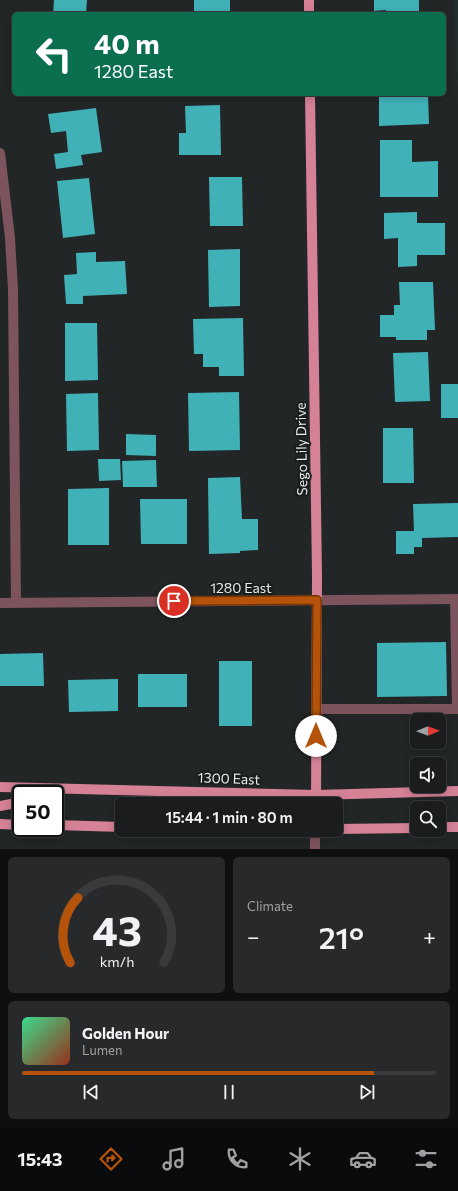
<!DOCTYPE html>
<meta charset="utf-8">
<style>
body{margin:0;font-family:Commissioner,sans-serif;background:#27292a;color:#f1f3f6;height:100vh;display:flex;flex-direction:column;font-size:15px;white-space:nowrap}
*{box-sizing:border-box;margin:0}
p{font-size:13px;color:#9fa1a4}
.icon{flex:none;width:22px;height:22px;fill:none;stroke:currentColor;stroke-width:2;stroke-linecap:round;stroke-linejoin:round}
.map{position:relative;height:849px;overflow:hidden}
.drawer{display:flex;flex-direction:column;gap:8px;padding:8px;background:#0e0f10;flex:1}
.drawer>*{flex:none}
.banner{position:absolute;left:12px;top:12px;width:434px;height:84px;border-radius:6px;box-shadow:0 2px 10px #0003,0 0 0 1px #383a3b;background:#0b6e4f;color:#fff;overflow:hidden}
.needle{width:26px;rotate:89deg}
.controls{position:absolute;left:410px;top:713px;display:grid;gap:8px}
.controls a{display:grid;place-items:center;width:36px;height:36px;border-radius:6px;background:#1a1c1d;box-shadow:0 2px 10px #0003,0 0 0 1px #383a3b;font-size:20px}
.speed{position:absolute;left:12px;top:785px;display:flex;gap:8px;font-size:20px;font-weight:700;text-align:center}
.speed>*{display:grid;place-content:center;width:52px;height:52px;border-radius:50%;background:#1a1c1d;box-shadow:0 2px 10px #0003,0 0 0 1px #383a3b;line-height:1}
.speed .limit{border:2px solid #111;border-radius:6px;background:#fff;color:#111}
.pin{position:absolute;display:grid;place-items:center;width:34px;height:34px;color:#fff;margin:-17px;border:2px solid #fff;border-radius:50%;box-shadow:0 1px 4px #0007}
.me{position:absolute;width:44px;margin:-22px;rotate:0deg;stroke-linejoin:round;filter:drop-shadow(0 0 3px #0008)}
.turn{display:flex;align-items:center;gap:14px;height:84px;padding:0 16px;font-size:18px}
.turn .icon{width:52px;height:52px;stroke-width:2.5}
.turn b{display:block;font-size:28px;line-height:34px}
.big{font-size:30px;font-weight:600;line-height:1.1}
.drawer .tile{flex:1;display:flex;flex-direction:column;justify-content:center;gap:6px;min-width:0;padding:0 14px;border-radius:6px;background:#27292a}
.drawer .dial{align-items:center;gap:0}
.dial svg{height:104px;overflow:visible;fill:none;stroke:#383a3b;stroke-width:7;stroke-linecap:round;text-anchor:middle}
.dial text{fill:#f1f3f6;stroke:none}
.song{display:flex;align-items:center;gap:12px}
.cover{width:48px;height:48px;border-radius:6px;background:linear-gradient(135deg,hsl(150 70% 55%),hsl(10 70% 35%))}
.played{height:4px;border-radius:2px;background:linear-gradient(90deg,#b45309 85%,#383a3b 85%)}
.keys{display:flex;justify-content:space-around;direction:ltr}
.heat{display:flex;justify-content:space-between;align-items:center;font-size:22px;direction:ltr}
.drawer .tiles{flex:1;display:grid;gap:8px;grid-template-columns:1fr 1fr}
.tile:last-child{grid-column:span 2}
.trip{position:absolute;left:115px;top:797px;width:228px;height:40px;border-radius:6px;background:#1a1c1d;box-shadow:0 2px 10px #0003,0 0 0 1px #383a3b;font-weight:600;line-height:40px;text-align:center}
.dock{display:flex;height:64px;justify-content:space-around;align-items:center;background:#0a0b0c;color:#9fa1a4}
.dock .icon{width:28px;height:28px}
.dock .current{color:#b45309}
.dock b{font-size:18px;color:#f1f3f6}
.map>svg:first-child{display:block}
</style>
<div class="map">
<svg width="458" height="849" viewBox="0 0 458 849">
<rect width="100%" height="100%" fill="#222627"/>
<path fill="#222f2f" d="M 454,0 L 458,0 L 458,107 Z"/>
<g fill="#41b1b8">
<path d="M 54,0 L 87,0 L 86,14 L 53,14 Z"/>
<rect x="194" y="0" width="36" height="14"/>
<path d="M 374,0 L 419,0 L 419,14 L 386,14 L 386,10 L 374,11 Z"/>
<path d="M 379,94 L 428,94 L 429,124 L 379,126 Z"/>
<path d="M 220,105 L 221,155 L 179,155 L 179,133 L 186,133 L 185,106 Z"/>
<path d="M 96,108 L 102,152 L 81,155 L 83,165 L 56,169 L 54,154 L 68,152 L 66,131 L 51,133 L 48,114 Z"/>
<path d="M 380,140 L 412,140 L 412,162 L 438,161 L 438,197 L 380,197 Z"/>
<path d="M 209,177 L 242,177 L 243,226 L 210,226 Z"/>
<path d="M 89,178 L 95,234 L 63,238 L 57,181 Z"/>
<path d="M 417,212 L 417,223 L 445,223 L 445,255 L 417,255 L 417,266 L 398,267 L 398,238 L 384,239 L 384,213 Z"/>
<path d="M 240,249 L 240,306 L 209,307 L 208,250 Z"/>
<path d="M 96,252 L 96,262 L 125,261 L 127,294 L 83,296 L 83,304 L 66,304 L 64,275 L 77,274 L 76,253 Z"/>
<path d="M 399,282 L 433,282 L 435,330 L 427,330 L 427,340 L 396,340 L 396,337 L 380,337 L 380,315 L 394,315 L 394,305 L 400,305 Z"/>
<path d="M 243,318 L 244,376 L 219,376 L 219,367 L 203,367 L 203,354 L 194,354 L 193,319 Z"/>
<path d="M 65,323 L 97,323 L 98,380 L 65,381 Z"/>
<path d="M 428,352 L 430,401 L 395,402 L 393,353 Z"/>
<rect x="441" y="384" width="17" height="34"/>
<path d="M 239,392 L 240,450 L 189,451 L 188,393 Z"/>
<path d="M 98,393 L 99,450 L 67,451 L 66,394 Z"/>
<path d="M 383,428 L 413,428 L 414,483 L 383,483 Z"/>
<path d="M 126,434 L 156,435 L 156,456 L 126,455 Z"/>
<path d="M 98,459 L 120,459 L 121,480 L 99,481 Z"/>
<path d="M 156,460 L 157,487 L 123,487 L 122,461 Z"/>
<path d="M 240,477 L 242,519 L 258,519 L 258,550 L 240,551 L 240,553 L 209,554 L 208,478 Z"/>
<path d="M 109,488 L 109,545 L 68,545 L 68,489 Z"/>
<path d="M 140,499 L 187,499 L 187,544 L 141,544 Z"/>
<path d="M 458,503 L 458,537 L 422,538 L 422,547 L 414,547 L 414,554 L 396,554 L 396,531 L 414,531 L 413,504 Z"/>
<path d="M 446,642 L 447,696 L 377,697 L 377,643 Z"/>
<path d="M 43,653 L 44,686 L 0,686 L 0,654 Z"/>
<rect x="219" y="661" width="33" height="65"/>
<rect x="138" y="674" width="49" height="33"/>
<path d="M 118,679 L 118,711 L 69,712 L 68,680 Z"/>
</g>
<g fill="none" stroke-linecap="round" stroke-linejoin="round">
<g stroke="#7d545e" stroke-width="10">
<path d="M 0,153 L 10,238 L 13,290 L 16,603"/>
<path d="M 0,603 L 458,599"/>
<path d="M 316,709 L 457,709 L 455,599"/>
<path d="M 315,830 L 315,849"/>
</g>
<g stroke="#d58196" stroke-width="10">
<path d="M 309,0 L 309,14"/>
<path d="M 310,94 L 317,576 L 316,804"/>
<path d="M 0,787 L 316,795 L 458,791"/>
<path d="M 0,806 L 21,802"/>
<path d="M 0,824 L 21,825"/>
<path d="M 55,825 L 122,827"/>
<path d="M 439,827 L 458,827"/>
<path d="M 336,829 L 417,828"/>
</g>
</g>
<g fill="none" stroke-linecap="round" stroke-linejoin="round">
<defs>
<path id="route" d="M 174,601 L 317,600 L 316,736"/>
</defs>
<use href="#route" stroke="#753606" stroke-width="10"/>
<use href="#route" stroke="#b45309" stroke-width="7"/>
</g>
<g text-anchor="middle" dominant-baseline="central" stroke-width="4" stroke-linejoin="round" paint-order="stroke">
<g font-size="14" fill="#e8ebeb" stroke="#181d1d">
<text transform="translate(301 449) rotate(-91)">Sego Lily Drive</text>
<text x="241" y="587">1280 East</text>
<text transform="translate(229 778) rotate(2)">1300 East</text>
</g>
</g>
</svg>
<div class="controls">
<a><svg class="needle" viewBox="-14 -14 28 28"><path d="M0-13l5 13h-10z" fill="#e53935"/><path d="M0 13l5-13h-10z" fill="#9fa1a4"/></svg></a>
<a><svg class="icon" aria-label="sound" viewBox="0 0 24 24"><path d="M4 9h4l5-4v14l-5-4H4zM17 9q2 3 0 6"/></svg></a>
<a><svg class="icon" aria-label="search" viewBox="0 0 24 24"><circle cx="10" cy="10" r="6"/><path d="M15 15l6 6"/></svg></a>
</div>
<div class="speed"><div class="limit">50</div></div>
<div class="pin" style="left:174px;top:601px;background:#d93025"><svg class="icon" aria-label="arrive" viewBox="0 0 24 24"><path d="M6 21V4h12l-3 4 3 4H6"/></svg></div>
<svg class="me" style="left:316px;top:736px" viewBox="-20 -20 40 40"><circle r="19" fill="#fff"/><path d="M0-13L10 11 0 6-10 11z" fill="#b45309"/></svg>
<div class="trip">15:44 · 1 min · 80 m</div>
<div class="banner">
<div class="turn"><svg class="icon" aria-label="left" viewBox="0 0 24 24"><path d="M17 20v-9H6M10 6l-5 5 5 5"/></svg><div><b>40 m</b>1280 East</div></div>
</div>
</div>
<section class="drawer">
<div class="tiles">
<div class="tile dial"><svg viewBox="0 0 100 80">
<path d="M14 69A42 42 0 1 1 86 69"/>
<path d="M14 69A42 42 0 0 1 20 19" stroke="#b45309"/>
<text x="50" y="56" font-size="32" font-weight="700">43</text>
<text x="50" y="72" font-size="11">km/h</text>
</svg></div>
<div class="tile"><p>Climate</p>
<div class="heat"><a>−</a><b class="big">21°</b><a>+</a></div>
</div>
<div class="tile">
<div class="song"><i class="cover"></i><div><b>Golden Hour</b><p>Lumen</p></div></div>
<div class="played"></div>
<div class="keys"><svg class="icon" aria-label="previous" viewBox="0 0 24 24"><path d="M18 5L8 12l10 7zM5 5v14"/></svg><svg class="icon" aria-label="pause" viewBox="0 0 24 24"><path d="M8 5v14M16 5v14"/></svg><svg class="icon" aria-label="next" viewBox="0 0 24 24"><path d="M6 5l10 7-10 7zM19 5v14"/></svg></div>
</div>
</div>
</section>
<nav class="dock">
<b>15:43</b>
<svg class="icon current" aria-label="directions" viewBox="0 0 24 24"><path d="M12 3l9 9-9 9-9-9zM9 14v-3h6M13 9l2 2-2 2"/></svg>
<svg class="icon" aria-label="music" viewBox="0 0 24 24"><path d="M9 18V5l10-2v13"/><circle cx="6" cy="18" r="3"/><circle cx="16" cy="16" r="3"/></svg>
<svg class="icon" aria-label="phone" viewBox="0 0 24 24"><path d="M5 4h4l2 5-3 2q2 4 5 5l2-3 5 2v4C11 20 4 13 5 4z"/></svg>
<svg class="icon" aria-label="climate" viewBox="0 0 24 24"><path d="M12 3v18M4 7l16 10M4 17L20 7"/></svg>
<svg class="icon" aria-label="car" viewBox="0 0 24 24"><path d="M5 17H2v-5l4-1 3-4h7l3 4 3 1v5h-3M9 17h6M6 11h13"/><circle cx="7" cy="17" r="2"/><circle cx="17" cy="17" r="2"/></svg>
<svg class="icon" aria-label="filters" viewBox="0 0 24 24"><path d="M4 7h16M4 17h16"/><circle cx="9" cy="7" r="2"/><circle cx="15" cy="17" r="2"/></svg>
</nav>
